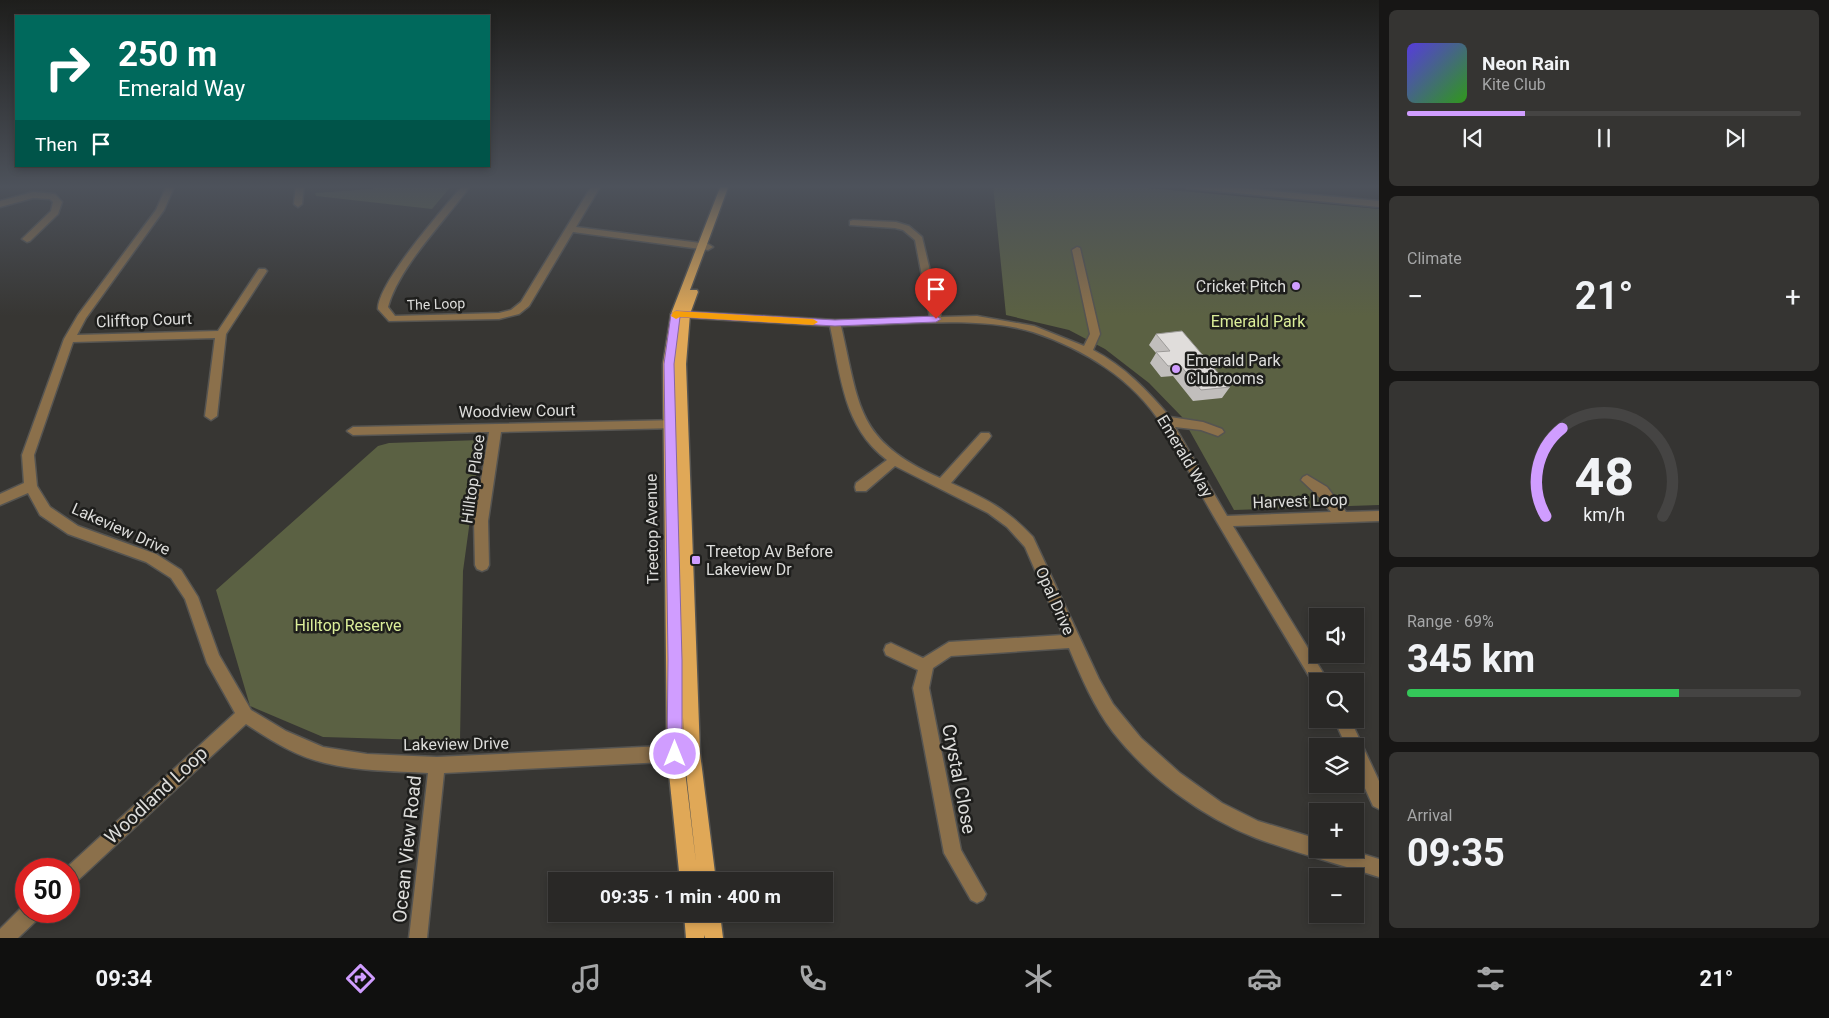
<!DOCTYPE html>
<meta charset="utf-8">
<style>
body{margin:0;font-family:Roboto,sans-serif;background:#353432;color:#f1f3f6;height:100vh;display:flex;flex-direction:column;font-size:19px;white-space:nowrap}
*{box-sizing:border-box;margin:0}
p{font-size:16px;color:#a5a6a7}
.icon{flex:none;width:28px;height:28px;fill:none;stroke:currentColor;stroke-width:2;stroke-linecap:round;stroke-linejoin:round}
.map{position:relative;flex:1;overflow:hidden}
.sheet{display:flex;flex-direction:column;gap:10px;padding:10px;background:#171615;width:450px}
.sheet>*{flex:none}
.top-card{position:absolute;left:15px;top:15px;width:475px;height:152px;border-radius:0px;box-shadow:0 2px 8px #0003,0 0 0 1px #454443;background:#00695c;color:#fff;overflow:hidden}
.tools{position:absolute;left:1309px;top:608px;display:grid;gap:10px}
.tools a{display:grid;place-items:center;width:55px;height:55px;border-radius:0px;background:#292826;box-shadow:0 2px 8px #0003,0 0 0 1px #454443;font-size:25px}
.speed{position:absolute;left:15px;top:858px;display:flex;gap:10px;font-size:25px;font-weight:700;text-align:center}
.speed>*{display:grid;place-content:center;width:65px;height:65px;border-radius:50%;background:#292826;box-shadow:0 2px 8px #0003,0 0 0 1px #454443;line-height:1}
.speed .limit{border:8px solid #d22;background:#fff;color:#111}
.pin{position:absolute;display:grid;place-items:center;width:42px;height:42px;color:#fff;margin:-51px -21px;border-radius:50% 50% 50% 0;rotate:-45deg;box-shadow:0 0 5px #0007}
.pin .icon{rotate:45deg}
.me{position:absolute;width:55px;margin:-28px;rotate:0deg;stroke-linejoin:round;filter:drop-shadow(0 0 4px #0008)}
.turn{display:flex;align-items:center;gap:18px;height:105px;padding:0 20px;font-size:22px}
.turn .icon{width:65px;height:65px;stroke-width:2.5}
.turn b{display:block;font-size:35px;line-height:42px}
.then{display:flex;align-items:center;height:48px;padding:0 20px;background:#0003;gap:10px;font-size:19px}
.big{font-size:38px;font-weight:700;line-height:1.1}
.sheet .widget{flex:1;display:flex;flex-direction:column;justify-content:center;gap:8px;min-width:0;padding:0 18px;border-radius:8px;background:#353432}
.sheet .dial{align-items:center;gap:0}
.dial svg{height:130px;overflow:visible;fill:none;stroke:#454443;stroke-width:7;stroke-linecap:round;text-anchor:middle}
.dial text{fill:#f1f3f6;stroke:none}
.song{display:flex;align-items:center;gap:15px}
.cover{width:60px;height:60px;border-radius:8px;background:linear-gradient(135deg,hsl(250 70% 55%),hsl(110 70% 35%))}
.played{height:5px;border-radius:2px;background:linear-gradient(90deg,#d09dff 30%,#454443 30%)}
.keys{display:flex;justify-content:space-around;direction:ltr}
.heat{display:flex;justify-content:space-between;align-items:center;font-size:28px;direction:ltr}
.charge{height:8px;border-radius:4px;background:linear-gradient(90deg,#34c759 69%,#454443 0)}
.trip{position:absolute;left:548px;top:872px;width:285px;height:50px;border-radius:0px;background:#292826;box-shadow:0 2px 8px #0003,0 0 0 1px #454443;font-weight:700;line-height:50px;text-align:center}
.menu{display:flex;height:80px;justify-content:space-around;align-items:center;background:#10100f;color:#a5a6a7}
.menu .icon{width:35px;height:35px}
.menu .current{color:#d09dff}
.menu b{font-size:22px;color:#f1f3f6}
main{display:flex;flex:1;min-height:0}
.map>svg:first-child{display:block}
</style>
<main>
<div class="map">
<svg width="1379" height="938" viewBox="0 0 1379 938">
<rect width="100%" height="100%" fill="#373633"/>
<g fill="#5b6143">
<path d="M 373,185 L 452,185 L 432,209 L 316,196 L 315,193 L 373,189 Z"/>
<path d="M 993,185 L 1114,185 L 1379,209 L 1379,505 L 1234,510 L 1182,417 L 1149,383 L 1105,349 L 1069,330 L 1006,315 Z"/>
<path d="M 481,440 L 463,571 L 460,741 L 323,737 L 250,706 L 216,590 L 378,446 L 389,443 Z"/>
</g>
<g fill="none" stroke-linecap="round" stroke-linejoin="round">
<defs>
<g id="minor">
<path d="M 167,185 L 175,185 L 164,210 L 86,318 L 77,335 L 218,331 L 259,269 L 265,269 L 267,271 L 226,334 L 217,416 L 211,420 L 205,416 L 215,338 L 73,342 L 34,455 L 37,486 L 50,507 L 78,526 L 156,554 L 181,570 L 198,597 L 219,655 L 251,710 L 286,731 L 323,747 L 367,754 L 437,757 L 684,745 L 690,747 L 692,753 L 690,759 L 684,761 L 444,773 L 427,938 L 409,938 L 428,773 C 393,771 358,771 325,763 C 297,757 270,740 246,724 L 75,883 L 69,886 L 69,869 L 65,869 L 235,713 L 207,663 L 185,599 L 171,578 L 146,562 L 68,534 L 40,515 L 28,493 L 0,505 L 0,494 L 24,483 L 22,455 L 64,339 L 78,315 L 156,210 Z"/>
<path d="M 296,185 L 304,185 L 302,204 L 298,207 L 294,204 Z"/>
<path d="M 463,185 L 471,185 C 446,220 399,266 388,307 L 395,316 L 499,313 L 511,310 L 521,302 L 591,187 L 590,185 L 599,185 L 600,187 L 576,227 L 708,244 L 713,247 L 708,250 L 573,232 L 529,306 L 519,314 L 499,319 L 389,321 L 378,309 C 378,282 444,208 463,185 Z"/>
<path d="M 1182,185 L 1210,185 L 1379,201 L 1379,207 L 1186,188 Z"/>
<path d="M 33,192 L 55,194 L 62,202 L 58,214 L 30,241 L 27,242 L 22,239 L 51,211 L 53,202 L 50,199 L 33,198 L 0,207 L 0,201 Z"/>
<path d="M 853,220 L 896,222 L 909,226 L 922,237 L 941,317 L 977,316 L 1034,326 L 1084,346 L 1090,334 L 1072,250 L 1077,247 L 1080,248 L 1100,334 L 1093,350 C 1124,366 1147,390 1170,417 L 1203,422 L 1222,429 L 1224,432 L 1218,436 L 1201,430 L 1175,427 L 1227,516 L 1331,512 L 1317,495 L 1301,480 L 1303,477 L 1307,475 L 1327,487 L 1346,512 L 1379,511 L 1379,521 L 1233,526 L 1325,676 L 1328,681 L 1318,681 L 1318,687 L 1315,686 C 1283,633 1251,580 1220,527 C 1200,494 1183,458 1162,425 C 1133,379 1084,349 1033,332 C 979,315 898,325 841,326 C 860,408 856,440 940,478 L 981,433 L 989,433 L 991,436 L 989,439 L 951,483 C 985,498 1007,509 1033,537 L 1099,679 L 1113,704 L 1141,738 L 1180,773 L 1222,803 L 1258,821 L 1318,839 L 1318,849 L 1346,849 L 1379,859 L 1379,877 C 1338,864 1296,853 1256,838 C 1202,817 1148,777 1113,732 C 1094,707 1081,677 1069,648 L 951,656 L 933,668 L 929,688 L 961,850 L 986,894 L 983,900 L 977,903 L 971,900 L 944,853 L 913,688 L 918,670 L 886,655 L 884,650 L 886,645 L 891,643 L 923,658 L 949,642 L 1063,635 L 1025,547 L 1007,527 L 988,513 L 895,466 L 866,491 L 856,491 L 855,487 L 856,483 L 887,460 C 843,427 841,376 830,326 L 676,317 L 671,314 L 676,311 L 835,320 L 930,317 L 915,240 L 903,230 L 895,228 L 850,225 L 850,221 Z"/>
<path d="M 679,420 L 685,424 L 679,428 L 501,432 L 488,521 L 489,565 L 487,569 L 482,571 L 477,569 L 475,565 L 474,521 L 489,432 L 353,435 L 347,431 L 353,427 Z"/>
<path d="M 1334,719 L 1350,719 L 1379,781 L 1379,809 L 1373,806 L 1355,766 L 1355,746 L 1346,746 Z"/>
<path d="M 25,904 L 26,911 L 41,911 L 39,918 L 18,938 L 0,938 L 0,929 Z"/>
</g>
<g id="major">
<path d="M 721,185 L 729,185 L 690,290 L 697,290 L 698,292 L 690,314 L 686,364 L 700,753 L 716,881 L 680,881 L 667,754 L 663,364 L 671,314 ZM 683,717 L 684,753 L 696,862 L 683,754 Z"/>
<path d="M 684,914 L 720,914 L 723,938 L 705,938 L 704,935 L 704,938 L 686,938 Z"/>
</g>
</defs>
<use href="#minor" stroke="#555451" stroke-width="3"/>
<use href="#major" stroke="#555451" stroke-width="3"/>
<use href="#minor" fill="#8b704b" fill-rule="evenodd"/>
<use href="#major" fill="#e0a857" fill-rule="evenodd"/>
</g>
<path fill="#c1bebc" d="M 1156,334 L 1230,387 L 1222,398 L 1193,401 L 1173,376 L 1161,377 L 1150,363 L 1156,353 L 1149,345 Z"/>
<path fill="#e0dddb" stroke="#9d9b99" d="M 1182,331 L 1230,387 L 1201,390 L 1180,365 L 1168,366 L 1156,352 L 1170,351 L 1156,334 Z"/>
<linearGradient id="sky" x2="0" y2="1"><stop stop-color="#1e1e1c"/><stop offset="0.59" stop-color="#4d525b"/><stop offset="1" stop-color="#4d525b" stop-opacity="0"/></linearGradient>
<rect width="1379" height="316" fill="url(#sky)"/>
<path fill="#d09dff" stroke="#8766a6" d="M 676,311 L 835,320 L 936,316 L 941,319 L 936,322 L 835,326 L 680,317 L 674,364 L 682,660 L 682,754 L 680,759 L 675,761 L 669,759 L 667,754 L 668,660 L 664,364 L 671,314 Z"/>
<path fill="#f59e0b" d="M 676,311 L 813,319 L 818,322 L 813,325 L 680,317 L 676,319 L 671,316 L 673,312 Z"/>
<g fill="#d09dff" stroke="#1e1e1c" stroke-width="2">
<circle cx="1296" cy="286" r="5"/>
<circle cx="1176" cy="369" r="5"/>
<rect x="691" y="555" width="10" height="10" rx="2.5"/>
</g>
<g text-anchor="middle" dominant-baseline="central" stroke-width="5" stroke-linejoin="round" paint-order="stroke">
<g font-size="14" fill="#dddddb" stroke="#1e1e1c">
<text transform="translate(436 304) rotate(-2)">The Loop</text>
</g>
<g font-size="16" fill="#dddddb" stroke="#1e1e1c" text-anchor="start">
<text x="1286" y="286" text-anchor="end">Cricket Pitch</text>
<text x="1186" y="360">Emerald Park<tspan x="1186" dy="18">Clubrooms</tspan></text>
<text x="706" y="551">Treetop Av Before<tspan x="706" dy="18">Lakeview Dr</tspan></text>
</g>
<g font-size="16" fill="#dddddb" stroke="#1e1e1c">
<text transform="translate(144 320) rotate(-2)">Clifftop Court</text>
<text transform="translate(517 411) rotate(-1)">Woodview Court</text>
<text transform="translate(1185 456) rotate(59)">Emerald Way</text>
<text transform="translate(473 479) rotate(-82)">Hilltop Place</text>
<text transform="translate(1300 501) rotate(-2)">Harvest Loop</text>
<text transform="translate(121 529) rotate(24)">Lakeview Drive</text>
<text transform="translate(652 529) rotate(-91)">Treetop Avenue</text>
<text transform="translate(1055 601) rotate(66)">Opal Drive</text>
<text transform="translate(456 744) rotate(-1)">Lakeview Drive</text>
</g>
<g font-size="16" fill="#dbed99" stroke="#1e1e1c">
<text x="1258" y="321">Emerald Park</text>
<text x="348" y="625">Hilltop Reserve</text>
</g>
<g font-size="19" fill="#dddddb" stroke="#1e1e1c">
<text transform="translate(959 779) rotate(79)">Crystal Close</text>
<text transform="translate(156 795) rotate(-43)">Woodland Loop</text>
<text transform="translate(407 849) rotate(-84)">Ocean View Road</text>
</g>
</g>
</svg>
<div class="tools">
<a><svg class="icon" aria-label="sound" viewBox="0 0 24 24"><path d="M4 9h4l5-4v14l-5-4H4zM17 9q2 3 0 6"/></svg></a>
<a><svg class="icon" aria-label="search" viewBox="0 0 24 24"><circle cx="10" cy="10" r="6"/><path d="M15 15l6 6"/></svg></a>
<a><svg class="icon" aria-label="layers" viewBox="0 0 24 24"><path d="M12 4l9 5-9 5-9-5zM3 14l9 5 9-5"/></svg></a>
<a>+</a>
<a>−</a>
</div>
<div class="speed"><div class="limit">50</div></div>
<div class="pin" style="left:936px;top:319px;background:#d93025"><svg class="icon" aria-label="arrive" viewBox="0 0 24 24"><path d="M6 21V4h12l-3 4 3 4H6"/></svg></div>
<svg class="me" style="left:675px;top:754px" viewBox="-20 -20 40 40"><circle r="17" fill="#d09dff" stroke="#fff" stroke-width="3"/><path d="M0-11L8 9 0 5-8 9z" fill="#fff"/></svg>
<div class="trip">09:35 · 1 min · 400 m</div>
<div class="top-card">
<div class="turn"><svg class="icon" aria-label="right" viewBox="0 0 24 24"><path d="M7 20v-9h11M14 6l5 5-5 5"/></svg><div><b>250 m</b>Emerald Way</div></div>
<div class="then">Then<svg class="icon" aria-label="arrive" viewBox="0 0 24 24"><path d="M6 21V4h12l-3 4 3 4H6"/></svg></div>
</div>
</div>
<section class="sheet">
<div class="widget">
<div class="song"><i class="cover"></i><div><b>Neon Rain</b><p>Kite Club</p></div></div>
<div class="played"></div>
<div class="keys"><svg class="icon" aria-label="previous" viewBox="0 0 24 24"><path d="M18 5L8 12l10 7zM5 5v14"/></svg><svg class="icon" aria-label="pause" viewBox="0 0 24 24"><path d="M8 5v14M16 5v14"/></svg><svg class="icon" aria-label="next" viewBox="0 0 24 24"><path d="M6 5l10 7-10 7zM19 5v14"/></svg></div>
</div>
<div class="widget"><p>Climate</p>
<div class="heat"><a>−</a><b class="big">21°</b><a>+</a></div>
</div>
<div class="widget dial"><svg viewBox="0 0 100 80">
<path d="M14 69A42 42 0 1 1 86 69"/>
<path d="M14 69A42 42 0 0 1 24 15" stroke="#d09dff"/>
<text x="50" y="56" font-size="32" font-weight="700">48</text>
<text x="50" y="72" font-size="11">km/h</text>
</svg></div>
<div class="widget"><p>Range · 69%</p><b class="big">345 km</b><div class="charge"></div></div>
<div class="widget"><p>Arrival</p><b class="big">09:35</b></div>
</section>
</main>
<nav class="menu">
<b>09:34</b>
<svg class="icon current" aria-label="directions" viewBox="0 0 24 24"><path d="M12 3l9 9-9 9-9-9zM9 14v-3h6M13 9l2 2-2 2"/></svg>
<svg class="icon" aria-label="music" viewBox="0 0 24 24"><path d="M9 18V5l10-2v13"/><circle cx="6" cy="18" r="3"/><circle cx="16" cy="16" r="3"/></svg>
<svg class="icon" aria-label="phone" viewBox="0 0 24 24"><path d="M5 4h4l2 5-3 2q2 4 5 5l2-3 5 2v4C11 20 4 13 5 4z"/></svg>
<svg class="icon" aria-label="climate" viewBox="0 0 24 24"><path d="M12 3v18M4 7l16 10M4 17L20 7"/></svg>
<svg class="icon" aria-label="car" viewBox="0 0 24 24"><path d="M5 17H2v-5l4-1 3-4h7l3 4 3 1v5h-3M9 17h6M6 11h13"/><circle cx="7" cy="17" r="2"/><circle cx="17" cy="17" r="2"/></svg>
<svg class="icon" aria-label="filters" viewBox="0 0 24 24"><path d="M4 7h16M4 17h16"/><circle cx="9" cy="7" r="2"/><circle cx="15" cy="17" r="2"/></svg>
<b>21°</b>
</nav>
